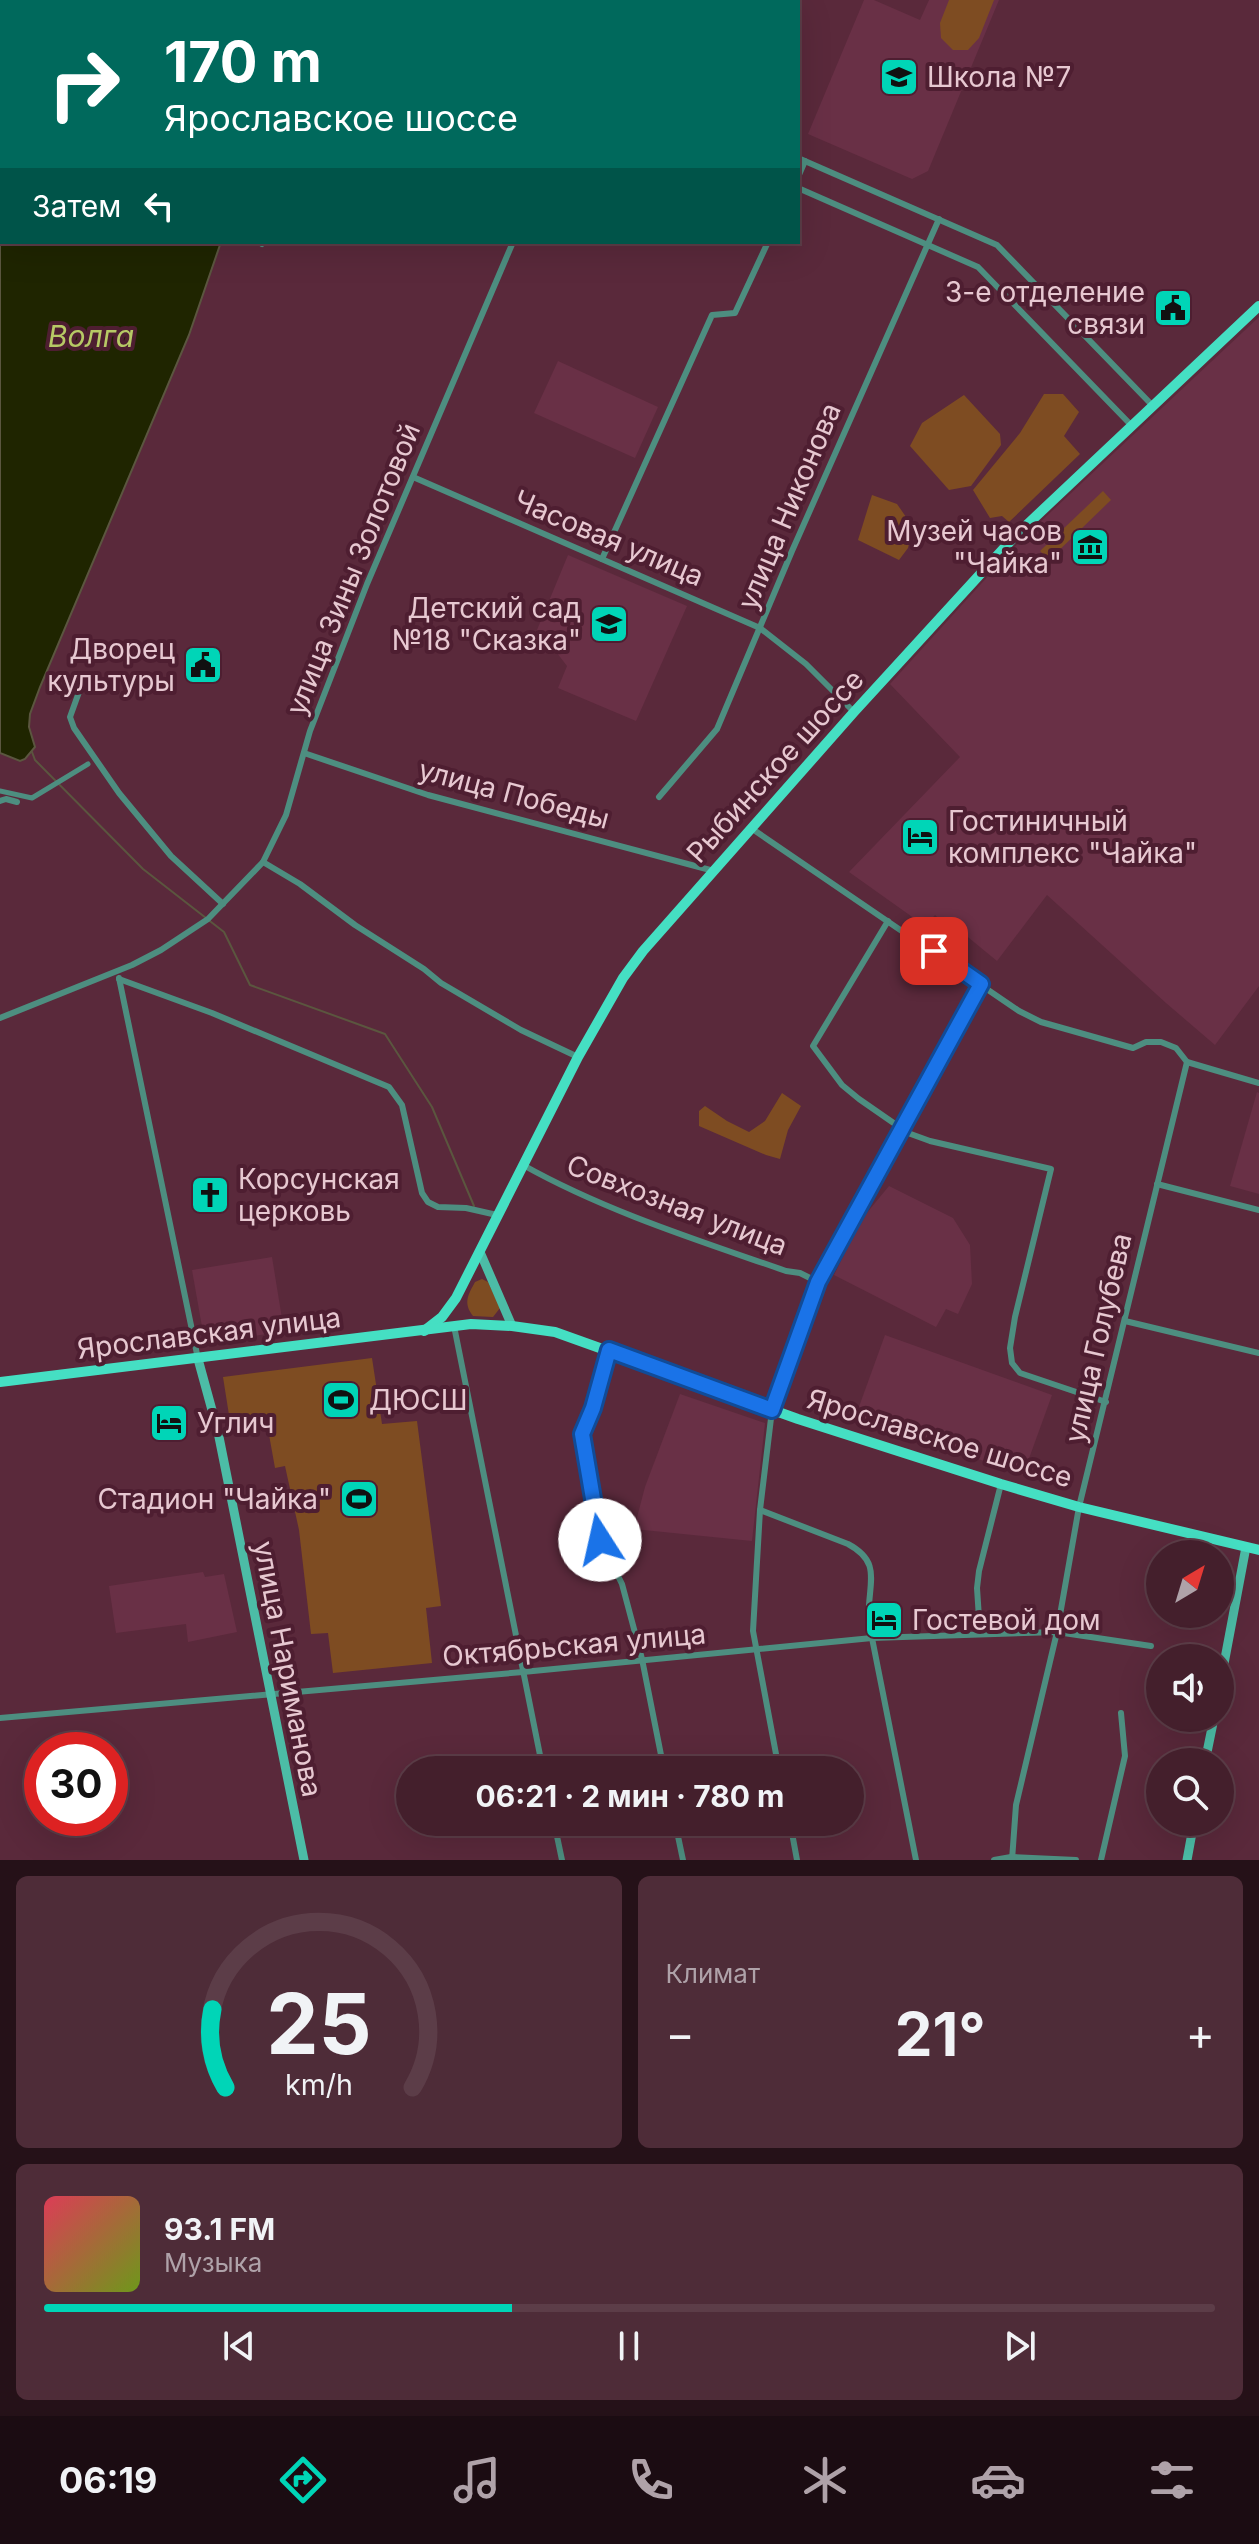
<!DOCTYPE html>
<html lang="ru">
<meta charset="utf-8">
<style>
body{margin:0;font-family:Inter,sans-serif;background:#4e2c38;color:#f1f3f6;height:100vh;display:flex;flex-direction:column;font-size:30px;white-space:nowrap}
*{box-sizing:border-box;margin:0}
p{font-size:26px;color:#afa2a9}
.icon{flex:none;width:44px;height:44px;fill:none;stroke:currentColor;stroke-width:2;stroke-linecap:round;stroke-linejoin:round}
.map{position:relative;height:1860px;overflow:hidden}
.details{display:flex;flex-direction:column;gap:16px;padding:16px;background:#251118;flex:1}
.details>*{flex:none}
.top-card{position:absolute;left:0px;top:0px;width:800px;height:244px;box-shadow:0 8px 32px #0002,0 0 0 2px #5c3d48;background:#00695c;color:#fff;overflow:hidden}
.needle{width:52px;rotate:38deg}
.fabs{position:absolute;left:1146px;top:1540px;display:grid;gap:16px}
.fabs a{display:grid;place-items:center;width:88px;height:88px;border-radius:50%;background:#441f2c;box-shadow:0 8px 32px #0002,0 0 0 2px #5c3d48;font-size:40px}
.speed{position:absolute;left:24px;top:1732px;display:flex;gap:16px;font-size:40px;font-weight:700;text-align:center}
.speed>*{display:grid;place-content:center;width:104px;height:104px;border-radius:50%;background:#441f2c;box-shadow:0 8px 32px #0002,0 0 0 2px #5c3d48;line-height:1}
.speed .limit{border:12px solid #d22;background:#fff;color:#111}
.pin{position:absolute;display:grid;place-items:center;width:68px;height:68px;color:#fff;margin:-34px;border-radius:16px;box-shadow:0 4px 12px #0006}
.me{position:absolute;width:88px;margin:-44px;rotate:350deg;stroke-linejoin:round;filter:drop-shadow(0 0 6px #0008)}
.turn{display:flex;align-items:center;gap:28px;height:168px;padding:0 32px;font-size:36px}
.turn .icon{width:104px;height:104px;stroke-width:2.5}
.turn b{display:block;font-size:56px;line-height:68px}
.then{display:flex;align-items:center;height:76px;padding:0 32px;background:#0003;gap:16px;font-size:30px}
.big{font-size:60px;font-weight:700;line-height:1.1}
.details .tile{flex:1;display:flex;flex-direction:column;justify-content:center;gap:12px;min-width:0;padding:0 28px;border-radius:12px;background:#4e2c38}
.details .dial{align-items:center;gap:0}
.dial svg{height:208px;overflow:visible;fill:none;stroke:#5c3d48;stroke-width:7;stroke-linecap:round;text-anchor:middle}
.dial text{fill:#f1f3f6;stroke:none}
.song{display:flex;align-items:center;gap:24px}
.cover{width:96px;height:96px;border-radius:12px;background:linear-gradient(135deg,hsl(350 70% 55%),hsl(80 70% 35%))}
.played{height:8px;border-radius:4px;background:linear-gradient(90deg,#00d5b7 40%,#5c3d48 40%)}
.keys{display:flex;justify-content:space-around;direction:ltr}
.heat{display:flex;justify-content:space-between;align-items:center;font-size:44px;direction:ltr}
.details .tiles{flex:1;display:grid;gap:16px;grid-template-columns:1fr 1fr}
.tile:last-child{grid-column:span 2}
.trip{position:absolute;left:396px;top:1756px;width:468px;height:80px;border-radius:40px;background:#441f2c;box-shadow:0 8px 32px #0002,0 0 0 2px #5c3d48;font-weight:700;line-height:80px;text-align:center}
.dock{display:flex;height:128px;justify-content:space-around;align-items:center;background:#1b0c12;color:#afa2a9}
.dock .icon{width:56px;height:56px}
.dock .current{color:#00d5b7}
.dock b{font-size:36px;color:#f1f3f6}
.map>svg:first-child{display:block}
</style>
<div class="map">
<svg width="1259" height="1860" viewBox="0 0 1259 1860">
<rect width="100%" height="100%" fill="#5a293b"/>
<g fill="#693046">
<path d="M 864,0 L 874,0 L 920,20 L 929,0 L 999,0 L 928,171 L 912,179 L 808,134 Z"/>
<path d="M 1259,317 L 1259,986 L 1215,1045 L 1166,1003 L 1047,895 L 997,961 L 952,924 L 948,927 L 935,915 L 925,926 L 849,872 L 960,757 L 890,684 L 1021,540 Z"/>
<path d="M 558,361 L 658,407 L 635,458 L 534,413 Z"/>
<path d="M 568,555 L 687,606 L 636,721 L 558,688 L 567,666 L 557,653 L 532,642 Z"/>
<path d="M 1257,1092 L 1259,1093 L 1259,1194 L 1230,1186 Z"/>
<path d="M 889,1186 L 953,1218 L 970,1245 L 972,1284 L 958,1314 L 946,1309 L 936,1327 L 834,1275 L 861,1220 Z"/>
<path d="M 272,1257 L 284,1331 L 205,1344 L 192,1270 Z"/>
<path d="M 885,1335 L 1052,1395 L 1023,1475 L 856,1415 Z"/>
<path d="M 680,1394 L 765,1423 L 752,1541 L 634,1529 L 645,1487 Z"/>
<path d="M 203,1572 L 205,1577 L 224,1574 L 237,1632 L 188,1642 L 186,1624 L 116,1633 L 109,1586 Z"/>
</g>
<g fill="#7e4c22">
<path d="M 949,0 L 994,0 L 979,38 L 968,50 L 953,50 L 941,38 L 940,23 Z"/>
<path d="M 1044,394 L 1063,394 L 1079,412 L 1064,436 L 1080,454 L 1009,522 L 1002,516 L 990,518 L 973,490 L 1020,433 Z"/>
<path d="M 964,395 L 1000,434 L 1001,445 L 971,486 L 949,490 L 910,446 L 922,423 Z"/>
<path d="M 1103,491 L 1111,500 L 1049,560 L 1040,551 Z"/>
<path d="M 872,495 L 897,504 L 913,527 L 908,548 L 899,560 L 858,540 Z"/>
<path d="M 782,1093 L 801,1106 L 788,1130 L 780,1159 L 766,1155 L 699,1126 L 699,1111 L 705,1106 L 727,1121 L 749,1132 L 765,1121 Z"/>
<path d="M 482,1279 L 488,1282 L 500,1308 L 493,1317 L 473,1316 C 463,1303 468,1295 475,1282 Z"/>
<path d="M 372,1358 L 382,1424 L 417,1421 L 441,1606 L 426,1608 L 432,1663 L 333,1673 L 328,1633 L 311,1634 L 299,1530 L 285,1466 L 275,1468 L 268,1429 L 232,1434 L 223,1377 Z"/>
</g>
<path fill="#1f2500" stroke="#5b563f" stroke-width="2" d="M 0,0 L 295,0 L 294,2 L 2,2 L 2,242 L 221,242 L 189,335 L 40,687 L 30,714 L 29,727 L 35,747 L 25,759 L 20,761 L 0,753 Z"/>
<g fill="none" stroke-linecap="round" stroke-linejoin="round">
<path stroke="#5b563f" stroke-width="2" d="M 32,752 L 35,760 L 143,869 L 224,932 L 250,985 L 385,1034 L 432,1107 L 474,1206"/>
<path stroke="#4d8e80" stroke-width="5" d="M 0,791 L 32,798 L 88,764"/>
<g stroke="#4d8e80" stroke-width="6">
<path d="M 358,2 L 359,0"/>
<path d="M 618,2 L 619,0"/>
<path d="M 798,158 L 997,245 L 1152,405"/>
<path d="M 798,177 L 805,161"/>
<path d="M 798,188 L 978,267 L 1131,425"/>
<path d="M 262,244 L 263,242"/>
<path d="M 413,477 L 760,628 L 806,664 L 854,712"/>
<path d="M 602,559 L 712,315 L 735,313 L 768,242"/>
<path d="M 79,692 L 70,717 L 74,728 L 119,793 L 171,856 L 223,904"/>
<path d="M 304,753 L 428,795 L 714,871"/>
<path d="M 659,797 L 717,729 L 792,551 L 939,219"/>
<path d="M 0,801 L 6,799 L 17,802"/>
<path d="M 751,828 L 1019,1011 L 1041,1022 L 1133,1048 L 1146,1042 L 1161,1042 L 1176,1048 L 1187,1062 L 1259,1083"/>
<path d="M 263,862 L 300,884 L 355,925 L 424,969 L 441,983 L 521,1030 L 578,1057"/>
<path d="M 888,921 L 813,1046 L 842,1085 L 859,1099 L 908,1133 L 930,1141 L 1051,1169 L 1015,1317 L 1010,1348 L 1012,1363 L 1020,1373 L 1106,1402"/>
<path d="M 119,978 L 198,1359"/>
<path d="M 119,979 L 212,1013 L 389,1087 L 402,1105 L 422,1193 L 428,1202 L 438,1207 L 466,1208 L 497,1215"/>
<path d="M 0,1018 L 132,965 L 161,950 L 208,919 L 263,862 L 286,815 L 310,731 L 367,584 L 513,242"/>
<path d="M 523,1165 C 605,1211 697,1240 786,1271 L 800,1273 L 818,1282"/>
<path d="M 1157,1184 L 1259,1210"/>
<path d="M 1125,1321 L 1259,1353"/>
<path d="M 454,1326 L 543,1770"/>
<path d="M 609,1350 L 593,1408 L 582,1434 L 600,1540 L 622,1584 L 642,1659 L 664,1770"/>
<path d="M 760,1510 L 848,1544 C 878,1560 871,1577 869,1605 C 869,1616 871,1627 872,1638 L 916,1860"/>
<path d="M 980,1633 L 977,1588 L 979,1571 L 1001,1484"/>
<path d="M 0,1718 L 523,1672 L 872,1638 L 1057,1632 L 1151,1646"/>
<path d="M 779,1770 L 753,1631 L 760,1510 L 772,1410 L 818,1282 L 981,984"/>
<path d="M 554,1822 L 562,1860"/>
<path d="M 675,1822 L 683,1860"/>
<path d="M 790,1822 L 797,1860"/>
<path d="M 994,1860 L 1011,1857 L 1076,1860"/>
<path d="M 1012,1860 L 1016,1805 L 1057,1632 L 1079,1507 L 1187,1062"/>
<path d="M 1101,1860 L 1125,1756 L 1121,1713"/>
</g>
<g stroke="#4cbca6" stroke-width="9">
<path d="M 480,1252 L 512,1326"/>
<path d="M 198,1359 L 218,1432 L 304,1860"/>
<path d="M 1220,1685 L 1246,1547"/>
<path d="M 1205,1762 L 1214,1718"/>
<path d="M 1187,1860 L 1194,1822"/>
</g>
<g stroke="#45dfc3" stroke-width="10">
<path d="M 424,1331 L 442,1317 L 456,1298 L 578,1057 L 623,978 L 643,951 L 854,712 L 1015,536 L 1259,306"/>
<path d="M 0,1382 L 471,1324 L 512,1326 L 555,1332 L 798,1419 L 1001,1484 L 1079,1507 L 1259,1550"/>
</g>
</g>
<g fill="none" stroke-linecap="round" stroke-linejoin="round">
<defs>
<path id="route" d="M 600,1540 L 582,1434 L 593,1408 L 609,1350 L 772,1410 L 818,1282 L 981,984 L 934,951"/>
</defs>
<use href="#route" stroke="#114b97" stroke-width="20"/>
<use href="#route" stroke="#1a73e8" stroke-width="14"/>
</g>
<defs>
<symbol id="school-square" viewBox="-11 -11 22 22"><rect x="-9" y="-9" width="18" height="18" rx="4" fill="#00d5b7" stroke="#4e1e31"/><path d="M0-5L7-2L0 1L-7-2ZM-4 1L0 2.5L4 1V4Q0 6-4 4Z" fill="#111"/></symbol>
<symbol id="civic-square" viewBox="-11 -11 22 22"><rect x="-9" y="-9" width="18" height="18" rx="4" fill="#00d5b7" stroke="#4e1e31"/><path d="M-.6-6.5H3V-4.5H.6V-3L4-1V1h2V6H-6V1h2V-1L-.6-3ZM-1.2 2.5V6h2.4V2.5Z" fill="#111"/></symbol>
<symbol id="museum-square" viewBox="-11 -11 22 22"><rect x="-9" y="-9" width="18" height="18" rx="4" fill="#00d5b7" stroke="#4e1e31"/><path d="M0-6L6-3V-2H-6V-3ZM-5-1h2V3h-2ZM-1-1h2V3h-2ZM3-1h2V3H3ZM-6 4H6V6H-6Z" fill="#111"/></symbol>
<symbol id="hotel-square" viewBox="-11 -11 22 22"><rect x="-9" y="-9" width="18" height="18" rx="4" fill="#00d5b7" stroke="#4e1e31"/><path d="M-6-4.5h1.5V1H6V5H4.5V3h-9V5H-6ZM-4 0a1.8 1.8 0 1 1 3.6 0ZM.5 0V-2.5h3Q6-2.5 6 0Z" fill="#111"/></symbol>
<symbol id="church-square" viewBox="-11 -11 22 22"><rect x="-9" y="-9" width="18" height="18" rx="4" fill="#00d5b7" stroke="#4e1e31"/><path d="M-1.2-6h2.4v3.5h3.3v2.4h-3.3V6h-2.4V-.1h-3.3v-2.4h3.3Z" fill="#111"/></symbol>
<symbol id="stadium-square" viewBox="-11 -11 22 22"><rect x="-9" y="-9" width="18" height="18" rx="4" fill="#00d5b7" stroke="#4e1e31"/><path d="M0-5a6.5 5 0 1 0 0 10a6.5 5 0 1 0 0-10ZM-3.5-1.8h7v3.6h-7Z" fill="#111"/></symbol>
</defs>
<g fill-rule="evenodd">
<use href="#school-square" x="877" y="55" width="44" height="44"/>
<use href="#civic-square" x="1151" y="286" width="44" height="44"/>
<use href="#museum-square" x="1068" y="525" width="44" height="44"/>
<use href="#school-square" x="587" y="602" width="44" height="44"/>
<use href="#civic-square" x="181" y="643" width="44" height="44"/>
<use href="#hotel-square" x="898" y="815" width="44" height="44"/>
<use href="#church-square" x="188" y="1173" width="44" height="44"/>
<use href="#stadium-square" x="319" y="1378" width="44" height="44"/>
<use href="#hotel-square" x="147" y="1401" width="44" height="44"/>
<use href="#stadium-square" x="337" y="1477" width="44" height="44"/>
<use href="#hotel-square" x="862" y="1598" width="44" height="44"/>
</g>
<g text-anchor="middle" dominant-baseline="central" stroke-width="8" stroke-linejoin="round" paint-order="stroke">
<g font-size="28" fill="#e7c8d1" stroke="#4e1e31" text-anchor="start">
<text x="927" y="77">Школа №7</text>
<text x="1145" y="292" text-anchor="end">3-е отделение<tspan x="1145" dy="32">связи</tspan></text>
<text x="1062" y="531" text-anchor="end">Музей часов<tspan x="1062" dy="32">"Чайка"</tspan></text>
<text x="581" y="608" text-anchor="end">Детский сад<tspan x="581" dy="32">№18 "Сказка"</tspan></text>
<text x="175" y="649" text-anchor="end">Дворец<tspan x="175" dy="32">культуры</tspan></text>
<text x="948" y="821">Гостиничный<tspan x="948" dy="32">комплекс "Чайка"</tspan></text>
<text x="238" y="1179">Корсунская<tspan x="238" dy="32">церковь</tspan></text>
<text x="369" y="1400">ДЮСШ</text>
<text x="197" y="1423">Углич</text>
<text x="331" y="1499" text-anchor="end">Стадион "Чайка"</text>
<text x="912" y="1620">Гостевой дом</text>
</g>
<g font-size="28" fill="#e7c8d1" stroke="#4e1e31">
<text transform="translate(789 506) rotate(-67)">улица Никонова</text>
<text transform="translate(609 538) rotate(23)">Часовая улица</text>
<text transform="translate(353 569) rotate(-68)">улица Зины Золотовой</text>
<text transform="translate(775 766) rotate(-48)">Рыбинское шоссе</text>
<text transform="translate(514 794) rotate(15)">улица Победы</text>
<text transform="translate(677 1205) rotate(21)">Совхозная улица</text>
<text transform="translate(209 1333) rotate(-7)">Ярославская улица</text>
<text transform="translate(1098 1338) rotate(-77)">улица Голубева</text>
<text transform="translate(940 1438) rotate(17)">Ярославское шоссе</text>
<text transform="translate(574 1645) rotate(-5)">Октябрьская улица</text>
<text transform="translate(288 1669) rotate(79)">улица Нариманова</text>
</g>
<g font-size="30" font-style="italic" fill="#b7c965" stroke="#4e1e31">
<text x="91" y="336">Волга</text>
</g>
</g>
</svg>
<div class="fabs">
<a><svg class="needle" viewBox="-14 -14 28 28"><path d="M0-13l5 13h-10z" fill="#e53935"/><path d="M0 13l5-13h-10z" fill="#afa2a9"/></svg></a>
<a><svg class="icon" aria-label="sound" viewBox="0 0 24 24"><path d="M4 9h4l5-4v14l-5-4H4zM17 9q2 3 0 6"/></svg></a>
<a><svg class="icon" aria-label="search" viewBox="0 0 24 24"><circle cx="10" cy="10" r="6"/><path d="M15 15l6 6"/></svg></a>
</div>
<div class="speed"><div class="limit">30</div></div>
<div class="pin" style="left:934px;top:951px;background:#d93025"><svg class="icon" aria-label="arrive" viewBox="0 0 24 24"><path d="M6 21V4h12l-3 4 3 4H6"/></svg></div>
<svg class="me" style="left:600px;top:1540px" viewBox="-20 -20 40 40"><circle r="19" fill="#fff"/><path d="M0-13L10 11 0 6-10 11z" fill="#1a73e8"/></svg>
<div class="trip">06:21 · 2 мин · 780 m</div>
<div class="top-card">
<div class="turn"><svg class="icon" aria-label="right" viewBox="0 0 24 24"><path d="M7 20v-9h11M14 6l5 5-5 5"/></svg><div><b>170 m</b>Ярославское шоссе</div></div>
<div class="then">Затем<svg class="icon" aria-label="left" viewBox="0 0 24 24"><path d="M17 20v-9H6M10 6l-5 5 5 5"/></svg></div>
</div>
</div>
<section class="details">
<div class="tiles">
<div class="tile dial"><svg viewBox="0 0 100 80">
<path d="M14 69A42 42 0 1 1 86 69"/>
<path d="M14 69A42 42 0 0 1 9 39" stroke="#00d5b7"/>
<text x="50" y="56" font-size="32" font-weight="700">25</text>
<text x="50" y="72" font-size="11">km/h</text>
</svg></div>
<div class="tile"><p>Климат</p>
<div class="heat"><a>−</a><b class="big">21°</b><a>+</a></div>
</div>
<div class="tile">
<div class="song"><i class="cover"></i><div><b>93.1 FM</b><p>Музыка</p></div></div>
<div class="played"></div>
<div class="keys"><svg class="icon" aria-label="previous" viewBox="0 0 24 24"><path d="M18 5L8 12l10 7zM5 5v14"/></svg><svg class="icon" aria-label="pause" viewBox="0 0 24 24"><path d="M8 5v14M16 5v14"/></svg><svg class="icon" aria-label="next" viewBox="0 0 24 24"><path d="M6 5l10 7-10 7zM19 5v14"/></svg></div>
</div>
</div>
</section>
<nav class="dock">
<b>06:19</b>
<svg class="icon current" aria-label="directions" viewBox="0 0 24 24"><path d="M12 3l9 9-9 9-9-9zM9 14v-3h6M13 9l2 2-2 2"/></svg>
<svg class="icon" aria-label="music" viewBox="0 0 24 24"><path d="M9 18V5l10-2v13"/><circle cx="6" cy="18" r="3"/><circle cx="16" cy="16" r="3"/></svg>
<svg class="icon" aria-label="phone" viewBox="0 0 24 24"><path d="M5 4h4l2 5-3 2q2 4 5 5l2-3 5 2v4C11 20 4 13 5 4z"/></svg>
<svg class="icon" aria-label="climate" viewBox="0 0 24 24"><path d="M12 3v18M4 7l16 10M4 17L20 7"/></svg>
<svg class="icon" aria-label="car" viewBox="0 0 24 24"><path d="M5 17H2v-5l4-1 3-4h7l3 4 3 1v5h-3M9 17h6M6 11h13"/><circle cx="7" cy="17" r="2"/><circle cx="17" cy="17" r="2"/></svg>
<svg class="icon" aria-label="filters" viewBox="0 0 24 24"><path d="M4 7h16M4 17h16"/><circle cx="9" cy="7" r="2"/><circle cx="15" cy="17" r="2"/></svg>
</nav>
